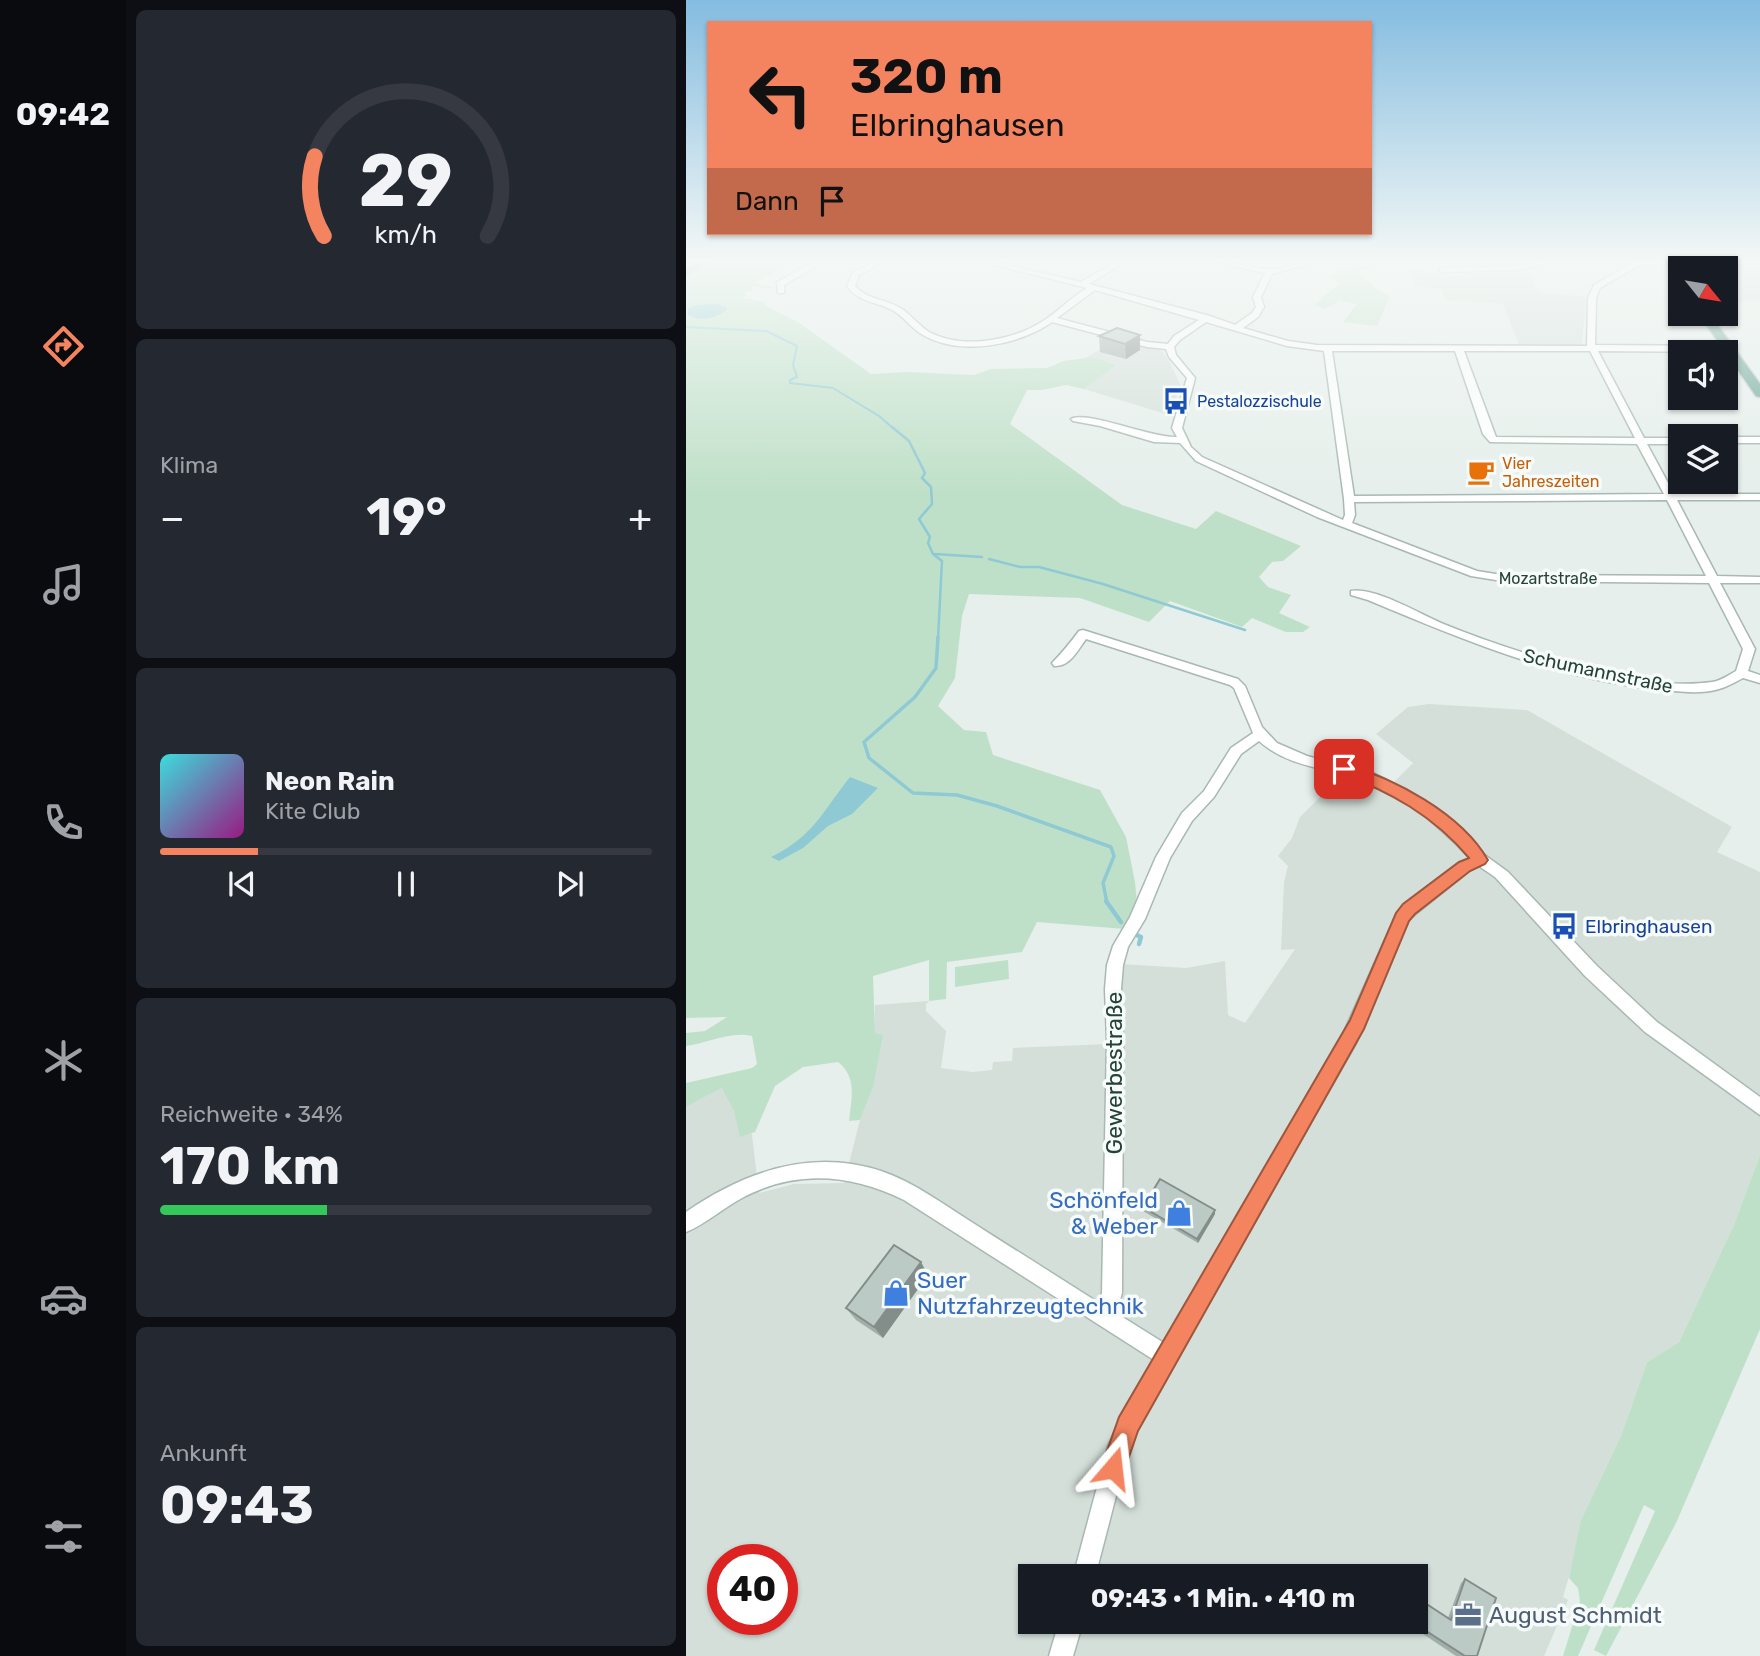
<!DOCTYPE html>
<html lang="de">
<meta charset="utf-8">
<style>
body{margin:0;font-family:Rubik,sans-serif;background:#242831;color:#f1f3f6;height:100vh;display:flex;flex-direction:column;font-size:26px;white-space:nowrap}
*{box-sizing:border-box;margin:0}
p{font-size:23px;color:#9ea1a6}
.icon{flex:none;width:38px;height:38px;fill:none;stroke:currentColor;stroke-width:2;stroke-linecap:round;stroke-linejoin:round}
.map{position:relative;flex:1;overflow:hidden}
.drawer{display:flex;flex-direction:column;gap:10px;padding:10px;background:#0d0f14;width:560px}
.drawer>*{flex:none}
.banner{position:absolute;left:21px;top:21px;width:665px;height:214px;border-radius:0px;box-shadow:0 2px 5px #0004;background:#f4845f;color:#111;overflow:hidden}
.needle{width:46px;rotate:120deg}
.fabs{position:absolute;left:982px;top:256px;display:grid;gap:14px}
.fabs a{display:grid;place-items:center;width:70px;height:70px;border-radius:0px;background:#171b24;box-shadow:0 2px 5px #0004;font-size:35px}
.speed{position:absolute;left:21px;top:1544px;display:flex;gap:14px;font-size:35px;font-weight:700;text-align:center}
.speed>*{display:grid;place-content:center;width:91px;height:91px;border-radius:50%;background:#171b24;box-shadow:0 2px 5px #0004;line-height:1}
.speed .limit{border:10px solid #d22;background:#fff;color:#111}
.pin{position:absolute;display:grid;place-items:center;width:60px;height:60px;color:#fff;margin:-30px;border-radius:14px;box-shadow:0 4px 10px #0006}
.me{position:absolute;width:77px;margin:-38px;rotate:17deg;stroke-linejoin:round;filter:drop-shadow(0 0 5px #0008)}
.turn{display:flex;align-items:center;gap:24px;height:147px;padding:0 28px;font-size:32px}
.turn .icon{width:91px;height:91px;stroke-width:2.5}
.turn b{display:block;font-size:49px;line-height:60px}
.then{display:flex;align-items:center;height:66px;padding:0 28px;background:#0003;gap:14px;font-size:26px}
.big{font-size:52px;font-weight:700;line-height:1.1}
.drawer .widget{flex:1;display:flex;flex-direction:column;justify-content:center;gap:10px;min-width:0;padding:0 24px;border-radius:10px;background:#242831}
.drawer .dial{align-items:center;gap:0}
.dial svg{height:182px;overflow:visible;fill:none;stroke:#363941;stroke-width:7;stroke-linecap:round;text-anchor:middle}
.dial text{fill:#f1f3f6;stroke:none}
.song{display:flex;align-items:center;gap:21px}
.cover{width:84px;height:84px;border-radius:10px;background:linear-gradient(135deg,hsl(180 70% 55%),hsl(310 70% 35%))}
.played{height:7px;border-radius:4px;background:linear-gradient(90deg,#f4845f 20%,#363941 20%)}
.keys{display:flex;justify-content:space-around;direction:ltr}
.heat{display:flex;justify-content:space-between;align-items:center;font-size:38px;direction:ltr}
.charge{height:10px;border-radius:5px;background:linear-gradient(90deg,#34c759 34%,#363941 0)}
.trip{position:absolute;left:332px;top:1564px;width:410px;height:70px;border-radius:0px;background:#171b24;box-shadow:0 2px 5px #0004;font-weight:700;line-height:70px;text-align:center}
main{display:flex;flex:1;min-height:0}
.tabs{display:flex;flex-direction:column;width:126px;justify-content:space-around;align-items:center;background:#090b0e;color:#9ea1a6}
.tabs .icon{width:49px;height:49px}
.tabs .selected{color:#f4845f}
.tabs b{font-size:32px;color:#f1f3f6}
.map>svg:first-child{display:block}
</style>
<main>
<nav class="tabs">
<b>09:42</b>
<svg class="icon selected" aria-label="directions" viewBox="0 0 24 24"><path d="M12 3l9 9-9 9-9-9zM9 14v-3h6M13 9l2 2-2 2"/></svg>
<svg class="icon" aria-label="music" viewBox="0 0 24 24"><path d="M9 18V5l10-2v13"/><circle cx="6" cy="18" r="3"/><circle cx="16" cy="16" r="3"/></svg>
<svg class="icon" aria-label="phone" viewBox="0 0 24 24"><path d="M5 4h4l2 5-3 2q2 4 5 5l2-3 5 2v4C11 20 4 13 5 4z"/></svg>
<svg class="icon" aria-label="climate" viewBox="0 0 24 24"><path d="M12 3v18M4 7l16 10M4 17L20 7"/></svg>
<svg class="icon" aria-label="car" viewBox="0 0 24 24"><path d="M5 17H2v-5l4-1 3-4h7l3 4 3 1v5h-3M9 17h6M6 11h13"/><circle cx="7" cy="17" r="2"/><circle cx="17" cy="17" r="2"/></svg>
<svg class="icon" aria-label="filters" viewBox="0 0 24 24"><path d="M4 7h16M4 17h16"/><circle cx="9" cy="7" r="2"/><circle cx="15" cy="17" r="2"/></svg>
</nav>
<section class="drawer">
<div class="widget dial"><svg viewBox="0 0 100 80">
<path d="M14 69A42 42 0 1 1 86 69"/>
<path d="M14 69A42 42 0 0 1 10 34" stroke="#f4845f"/>
<text x="50" y="56" font-size="32" font-weight="700">29</text>
<text x="50" y="72" font-size="11">km/h</text>
</svg></div>
<div class="widget"><p>Klima</p>
<div class="heat"><a>−</a><b class="big">19°</b><a>+</a></div>
</div>
<div class="widget">
<div class="song"><i class="cover"></i><div><b>Neon Rain</b><p>Kite Club</p></div></div>
<div class="played"></div>
<div class="keys"><svg class="icon" aria-label="previous" viewBox="0 0 24 24"><path d="M18 5L8 12l10 7zM5 5v14"/></svg><svg class="icon" aria-label="pause" viewBox="0 0 24 24"><path d="M8 5v14M16 5v14"/></svg><svg class="icon" aria-label="next" viewBox="0 0 24 24"><path d="M6 5l10 7-10 7zM19 5v14"/></svg></div>
</div>
<div class="widget"><p>Reichweite · 34%</p><b class="big">170 km</b><div class="charge"></div></div>
<div class="widget"><p>Ankunft</p><b class="big">09:43</b></div>
</section>
<div class="map">
<svg width="1074" height="1656" viewBox="0 0 1074 1656">
<rect width="100%" height="100%" fill="#e6efeb"/>
<g fill="#d4dfda" fill-rule="evenodd">
<path d="M 991,262 L 1074,262 L 1074,301 L 1040,302 L 1040,268 L 995,268 Z"/>
<path d="M 725,270 L 766,272 L 768,275 L 842,271 L 852,292 L 900,297 L 896,345 L 833,345 L 817,304 L 760,300 L 756,289 L 729,286 Z"/>
<path d="M 434,338 L 476,351 L 483,361 L 495,386 L 483,415 L 398,389 L 431,365 L 408,357 L 399,358 Z"/>
<path d="M 743,704 L 841,710 L 1046,827 L 1031,852 L 1074,872 L 1074,1155 L 1048,1225 L 993,1342 L 961,1362 L 935,1436 L 895,1520 L 889,1556 L 877,1597 L 882,1600 L 858,1656 L 0,1656 L 0,1107 L 36,1088 L 54,1101 L 66,1135 L 73,1193 L 108,1184 L 158,1183 L 174,1120 L 187,1088 L 189,1005 L 243,1001 L 240,1004 L 240,1011 L 260,1031 L 255,1068 L 287,1072 L 306,1070 L 307,1062 L 326,1061 L 327,1048 L 422,1044 L 434,964 L 500,968 L 539,961 L 542,1015 L 559,1023 L 609,949 L 595,950 L 598,882 L 602,866 L 592,856 L 606,838 L 614,817 L 637,794 L 650,772 L 684,782 L 700,790 L 727,763 L 690,734 L 722,707 ZM 37,1559 L 96,1559 L 96,1619 L 37,1619 ZM 345,1577 L 730,1577 L 730,1622 L 345,1622 Z"/>
</g>
<g fill="#bfe0c8">
<path d="M 0,262 L 92,262 L 82,265 L 94,269 C 86,273 76,279 68,283 L 87,287 L 85,289 L 65,286 L 67,290 L 58,293 L 61,295 L 56,298 L 79,302 L 80,306 L 113,323 L 185,374 L 221,372 L 288,375 L 305,369 L 361,368 L 378,361 L 408,357 L 431,365 L 398,389 L 380,385 L 356,390 L 341,390 L 324,424 L 436,505 L 510,529 L 530,511 L 615,546 L 597,561 L 586,562 L 573,577 L 582,587 L 605,595 L 593,613 L 624,627 L 617,632 L 600,632 L 566,618 L 556,627 L 484,601 L 463,622 L 394,598 L 283,594 L 276,616 L 269,678 L 252,706 L 278,730 L 300,732 L 307,755 L 414,790 L 440,837 L 449,882 L 451,902 L 439,929 L 351,922 L 336,952 L 261,962 L 260,999 L 243,1001 L 243,960 L 187,976 L 189,1033 L 197,1035 L 187,1088 L 174,1120 L 163,1121 C 165,1099 172,1078 152,1062 L 117,1067 L 89,1086 L 69,1132 L 54,1137 L 48,1111 L 36,1088 L 0,1107 L 0,1083 L 66,1068 L 71,1064 L 66,1036 C 44,1031 22,1043 0,1046 L 0,1033 L 19,1031 L 41,1017 L 0,1018 Z"/>
<path d="M 679,262 L 729,262 L 743,265 L 697,264 L 672,272 L 690,289 L 704,296 L 691,326 L 657,322 L 671,304 L 654,301 L 639,309 L 628,305 L 653,284 L 642,276 Z"/>
<path d="M 322,960 L 323,979 L 269,987 L 269,967 Z"/>
<path d="M 1074,1155 L 1074,1329 L 990,1523 L 920,1656 L 908,1650 L 969,1511 L 958,1505 L 892,1656 L 877,1656 L 894,1601 L 892,1588 L 883,1578 L 895,1520 L 935,1436 L 961,1362 L 993,1342 L 1048,1225 Z"/>
</g>
<g fill="#8ec9d4">
<path d="M 31,304 L 40,307 L 41,310 C 29,319 15,322 2,315 L 2,309 L 10,305 Z"/>
<path d="M 164,777 L 192,788 L 166,814 L 142,826 L 117,848 L 93,861 L 85,857 C 127,837 137,811 164,777 Z"/>
</g>
<g fill="none" stroke-linecap="round" stroke-linejoin="round">
<path stroke="#8ec9d4" stroke-width="2" d="M 0,327 L 80,331 L 111,346 L 107,365 L 111,377 L 104,380 L 104,383 L 147,388 L 193,416 L 208,429"/>
<g stroke="#8ec9d4" stroke-width="2.5">
<path d="M 206,427 L 223,441 L 239,473 L 236,478 L 245,487 L 246,504 L 233,519 L 244,537 L 242,543 L 247,554 L 256,561 L 252,638"/>
<path d="M 249,554 L 296,557"/>
<path d="M 303,559 L 334,567 L 353,567 L 417,584 L 559,630"/>
</g>
<path stroke="#8ec9d4" stroke-width="3.5" d="M 252,637 L 250,668 L 229,697 L 178,742 L 183,758 L 227,793 L 271,795 L 311,806 L 425,847 L 428,856 L 417,883 L 421,903"/>
<g stroke="#8ec9d4" stroke-width="4.5">
<path d="M 420,901 L 435,922"/>
<path d="M 448,934 L 455,937 L 453,944"/>
</g>
<defs>
<g id="minor">
<path d="M 128,262 L 137,262 L 98,285 L 98,293 L 92,293 L 91,282 Z"/>
<path d="M 188,262 L 197,262 L 173,275 L 169,286 C 181,300 201,299 216,309 C 226,316 234,327 245,333 C 277,349 324,341 354,323 C 371,313 384,298 401,288 L 297,262 L 308,262 L 395,282 L 430,262 L 438,262 L 403,284 L 524,316 L 549,325 L 566,313 L 570,307 L 567,297 L 579,273 L 530,262 C 547,262 563,267 580,269 C 596,271 614,262 630,262 L 586,274 L 575,297 L 578,307 L 572,317 L 557,328 L 602,341 L 631,345 L 901,346 L 902,298 L 908,285 L 948,262 L 986,262 L 983,264 L 953,265 L 914,288 L 910,298 L 909,345 L 1041,346 L 1045,349 L 1041,352 L 912,351 L 958,438 L 994,438 L 994,444 L 961,444 L 988,494 L 1074,494 L 1074,500 L 991,500 L 1031,576 L 1074,577 L 1074,583 L 1034,583 L 1069,649 L 1062,671 L 1074,675 L 1074,683 L 1057,678 C 1049,682 1041,687 1033,689 C 1013,695 989,691 968,689 C 868,678 775,639 682,600 L 665,595 L 665,591 C 689,587 732,613 755,623 C 823,651 953,693 1026,682 C 1034,681 1043,675 1050,671 L 1057,649 L 1023,583 L 816,581 L 785,576 L 631,517 L 510,461 L 494,443 L 468,442 L 414,426 L 387,421 L 385,419 C 400,410 465,438 491,437 L 486,428 L 501,378 L 483,357 L 480,349 L 461,347 L 366,322 C 333,345 274,357 237,335 C 226,329 219,318 208,311 C 191,301 173,303 161,286 L 167,272 ZM 409,290 L 513,320 L 488,336 L 482,344 L 461,342 L 371,318 ZM 520,322 L 601,346 L 638,351 L 658,499 L 659,515 L 657,520 L 516,457 L 505,447 L 496,428 L 509,378 L 490,355 L 488,347 L 494,340 ZM 646,351 L 769,351 L 797,434 L 804,442 L 951,444 L 978,494 L 668,496 ZM 778,351 L 904,351 L 949,438 L 810,437 ZM 981,500 L 1020,576 L 816,575 L 791,571 L 666,523 L 669,515 L 668,502 Z"/>
<path d="M 853,262 L 867,262 L 830,270 L 757,272 L 753,270 L 757,268 L 830,266 Z"/>
<rect x="1040" y="437" width="34" height="6"/>
<path d="M 397,630 L 552,679 L 559,686 L 576,727 L 591,743 L 621,756 L 689,774 L 718,789 L 743,805 L 796,853 L 822,872 L 911,966 L 971,1022 L 1074,1097 L 1074,1115 L 959,1032 L 899,976 L 809,877 L 793,866 L 783,871 L 722,920 L 670,1043 L 449,1432 L 443,1446 L 409,1577 L 387,1577 L 422,1446 L 435,1418 L 468,1360 L 218,1200 C 165,1174 110,1169 56,1198 C 37,1208 20,1224 0,1232 L 0,1212 C 58,1172 125,1148 195,1171 C 228,1182 258,1205 287,1223 C 329,1250 371,1276 413,1303 L 416,1293 L 421,1040 L 419,989 L 421,965 L 427,946 L 444,917 L 470,857 L 496,813 L 518,791 L 545,748 L 567,733 L 548,688 L 544,685 L 400,639 C 391,651 384,667 368,666 L 366,663 C 376,653 384,643 393,631 ZM 573,741 C 603,768 643,768 679,781 C 720,796 754,827 784,858 L 773,863 L 718,905 L 711,913 L 657,1034 L 478,1343 L 430,1313 L 436,1293 L 437,1040 L 435,989 L 437,965 L 442,947 L 459,919 L 484,858 L 506,821 L 528,797 L 555,754 Z"/>
<path d="M 373,1622 L 397,1622 L 387,1656 L 363,1656 Z"/>
</g>
<g id="major">
<path d="M 9,262 L 20,262 L 0,276 L 0,268 Z"/>
<path d="M 978,262 L 988,262 L 994,271 L 994,282 L 990,281 Z"/>
<path d="M 1012,313 L 1023,313 L 1074,384 L 1074,397 L 1070,396 Z"/>
</g>
</defs>
<use href="#minor" stroke="#a8b8b2" stroke-width="3"/>
<use href="#major" stroke="#c2cac8" stroke-width="3"/>
<use href="#minor" fill="#fff" fill-rule="evenodd"/>
<use href="#major" fill="#6aa596" fill-rule="evenodd"/>
</g>
<g fill="#a1aea9">
<path d="M 431,328 L 454,350 L 440,359 L 414,352 L 413,336 Z"/>
<path d="M 457,1207 L 529,1214 L 512,1243 L 457,1211 Z"/>
<path d="M 242,1275 L 197,1338 L 170,1320 L 160,1308 Z"/>
<path d="M 779,1579 L 791,1656 L 770,1656 L 728,1628 L 736,1607 L 739,1603 L 762,1618 L 775,1583 Z"/>
</g>
<g fill="#838d89">
<path d="M 454,335 L 454,350 L 440,359 L 439,344 Z"/>
<path d="M 529,1210 L 529,1214 L 512,1243 L 511,1239 Z"/>
<path d="M 235,1262 L 242,1275 L 197,1338 L 188,1327 Z"/>
</g>
<g fill="#bbcac4" stroke="#838d89" stroke-width="2">
<path d="M 431,328 L 454,335 L 439,344 L 413,336 Z"/>
<path d="M 474,1179 L 529,1210 L 511,1239 L 457,1207 Z"/>
<path d="M 208,1245 L 235,1262 L 188,1327 L 160,1308 Z"/>
<path d="M 779,1579 L 810,1598 L 791,1656 L 779,1656 L 731,1625 L 739,1603 L 765,1620 Z"/>
</g>
<linearGradient id="sky" x2="0" y2="1"><stop stop-color="#84bce0"/><stop offset="0.53" stop-color="#f4f8f6"/><stop offset="1" stop-color="#f4f8f6" stop-opacity="0"/></linearGradient>
<rect width="1074" height="493" fill="url(#sky)"/>
<path fill="#f4845f" stroke="#9f563e" stroke-width="2" d="M 658,764 C 708,778 775,813 802,860 L 799,864 L 784,871 L 729,914 L 723,921 L 678,1029 L 452,1431 L 436,1477 L 427,1481 L 419,1477 L 415,1468 L 433,1417 L 664,1020 L 710,913 L 717,904 L 773,862 L 783,858 C 748,816 703,791 653,773 L 651,769 Z"/>
<defs>
<symbol id="bus-bare" viewBox="-9 -9 18 18"><path d="M-5-6H5V4H4V6H2V4H-2V6H-4V4H-5ZM-3.5-4V0h7V-4ZM-3.5 1.2v1.5H-2V1.2ZM2 1.2v1.5H3.5V1.2Z" fill="#1a4fb4" stroke="#f7fbf9" stroke-width="2.5" paint-order="stroke"/></symbol>
<symbol id="cafe-bare" viewBox="-9 -9 18 18"><path d="M-5.5-4.5H6V0H3Q3 3.5 0 3.5H-2.5Q-5.5 3.5-5.5 0ZM3-3.2v2h1.7v-2ZM-6 4.5H4V6H-6Z" fill="#e8710a" stroke="#f7fbf9" stroke-width="2.5" paint-order="stroke"/></symbol>
<symbol id="shop-bare" viewBox="-9 -9 18 18"><path d="M-5-2.5h2.3a2.7 3.5 0 0 1 5.4 0H5L5.5 6h-11ZM-1.5-2.5h3a1.5 2.3 0 0 0-3 0Z" fill="#3f7fe0" stroke="#f7fbf9" stroke-width="2.5" paint-order="stroke"/></symbol>
<symbol id="office-bare" viewBox="-9 -9 18 18"><path d="M-6-3h4V-5.5h4V-3h4V5H-6ZM-1-4.5V-3h2v-1.5ZM-6 0V1H6V0Z" fill="#5c6f8a" stroke="#f7fbf9" stroke-width="2.5" paint-order="stroke"/></symbol>
</defs>
<g fill-rule="evenodd">
<use href="#bus-bare" x="471" y="382" width="38" height="38"/>
<use href="#cafe-bare" x="776" y="453" width="38" height="38"/>
<use href="#bus-bare" x="859" y="907" width="38" height="38"/>
<use href="#shop-bare" x="474" y="1194" width="38" height="38"/>
<use href="#shop-bare" x="191" y="1274" width="38" height="38"/>
<use href="#office-bare" x="763" y="1596" width="38" height="38"/>
</g>
<g text-anchor="middle" dominant-baseline="central" stroke-width="7" stroke-linejoin="round" paint-order="stroke">
<g font-size="16" fill="#164399" stroke="#f7fbf9" text-anchor="start">
<text x="511" y="401">Pestalozzischule</text>
</g>
<g font-size="16" fill="#c56008" stroke="#f7fbf9" text-anchor="start">
<text x="816" y="463">Vier<tspan x="816" dy="18">Jahreszeiten</tspan></text>
</g>
<g font-size="16" fill="#24423a" stroke="#f7fbf9">
<text x="862" y="578">Mozartstraße</text>
</g>
<g font-size="19" fill="#24423a" stroke="#f7fbf9">
<text transform="translate(912 671) rotate(12)">Schumannstraße</text>
</g>
<g font-size="19" fill="#164399" stroke="#f7fbf9" text-anchor="start">
<text x="899" y="926">Elbringhausen</text>
</g>
<g font-size="23" fill="#24423a" stroke="#f7fbf9">
<text transform="translate(428 1073) rotate(-90)">Gewerbestraße</text>
</g>
<g font-size="23" fill="#366cbe" stroke="#f7fbf9" text-anchor="end">
<text x="472" y="1200">Schönfeld<tspan x="472" dy="26">&amp; Weber</tspan></text>
<text x="231" y="1280" text-anchor="start">Suer<tspan x="231" dy="26">Nutzfahrzeugtechnik</tspan></text>
</g>
<g font-size="23" fill="#4e5e75" stroke="#f7fbf9" text-anchor="start">
<text x="803" y="1615">August Schmidt</text>
</g>
</g>
</svg>
<div class="fabs">
<a><svg class="needle" viewBox="-14 -14 28 28"><path d="M0-13l5 13h-10z" fill="#e53935"/><path d="M0 13l5-13h-10z" fill="#9ea1a6"/></svg></a>
<a><svg class="icon" aria-label="sound" viewBox="0 0 24 24"><path d="M4 9h4l5-4v14l-5-4H4zM17 9q2 3 0 6"/></svg></a>
<a><svg class="icon" aria-label="layers" viewBox="0 0 24 24"><path d="M12 4l9 5-9 5-9-5zM3 14l9 5 9-5"/></svg></a>
</div>
<div class="speed"><div class="limit">40</div></div>
<div class="pin" style="left:658px;top:769px;background:#d93025"><svg class="icon" aria-label="arrive" viewBox="0 0 24 24"><path d="M6 21V4h12l-3 4 3 4H6"/></svg></div>
<svg class="me" style="left:427px;top:1468px" viewBox="-20 -20 40 40"><path d="M0-17L14 15 0 8-14 15z" fill="#f4845f" stroke="#fff" stroke-width="4"/></svg>
<div class="trip">09:43 · 1 Min. · 410 m</div>
<div class="banner">
<div class="turn"><svg class="icon" aria-label="left" viewBox="0 0 24 24"><path d="M17 20v-9H6M10 6l-5 5 5 5"/></svg><div><b>320 m</b>Elbringhausen</div></div>
<div class="then">Dann<svg class="icon" aria-label="arrive" viewBox="0 0 24 24"><path d="M6 21V4h12l-3 4 3 4H6"/></svg></div>
</div>
</div>
</main>
